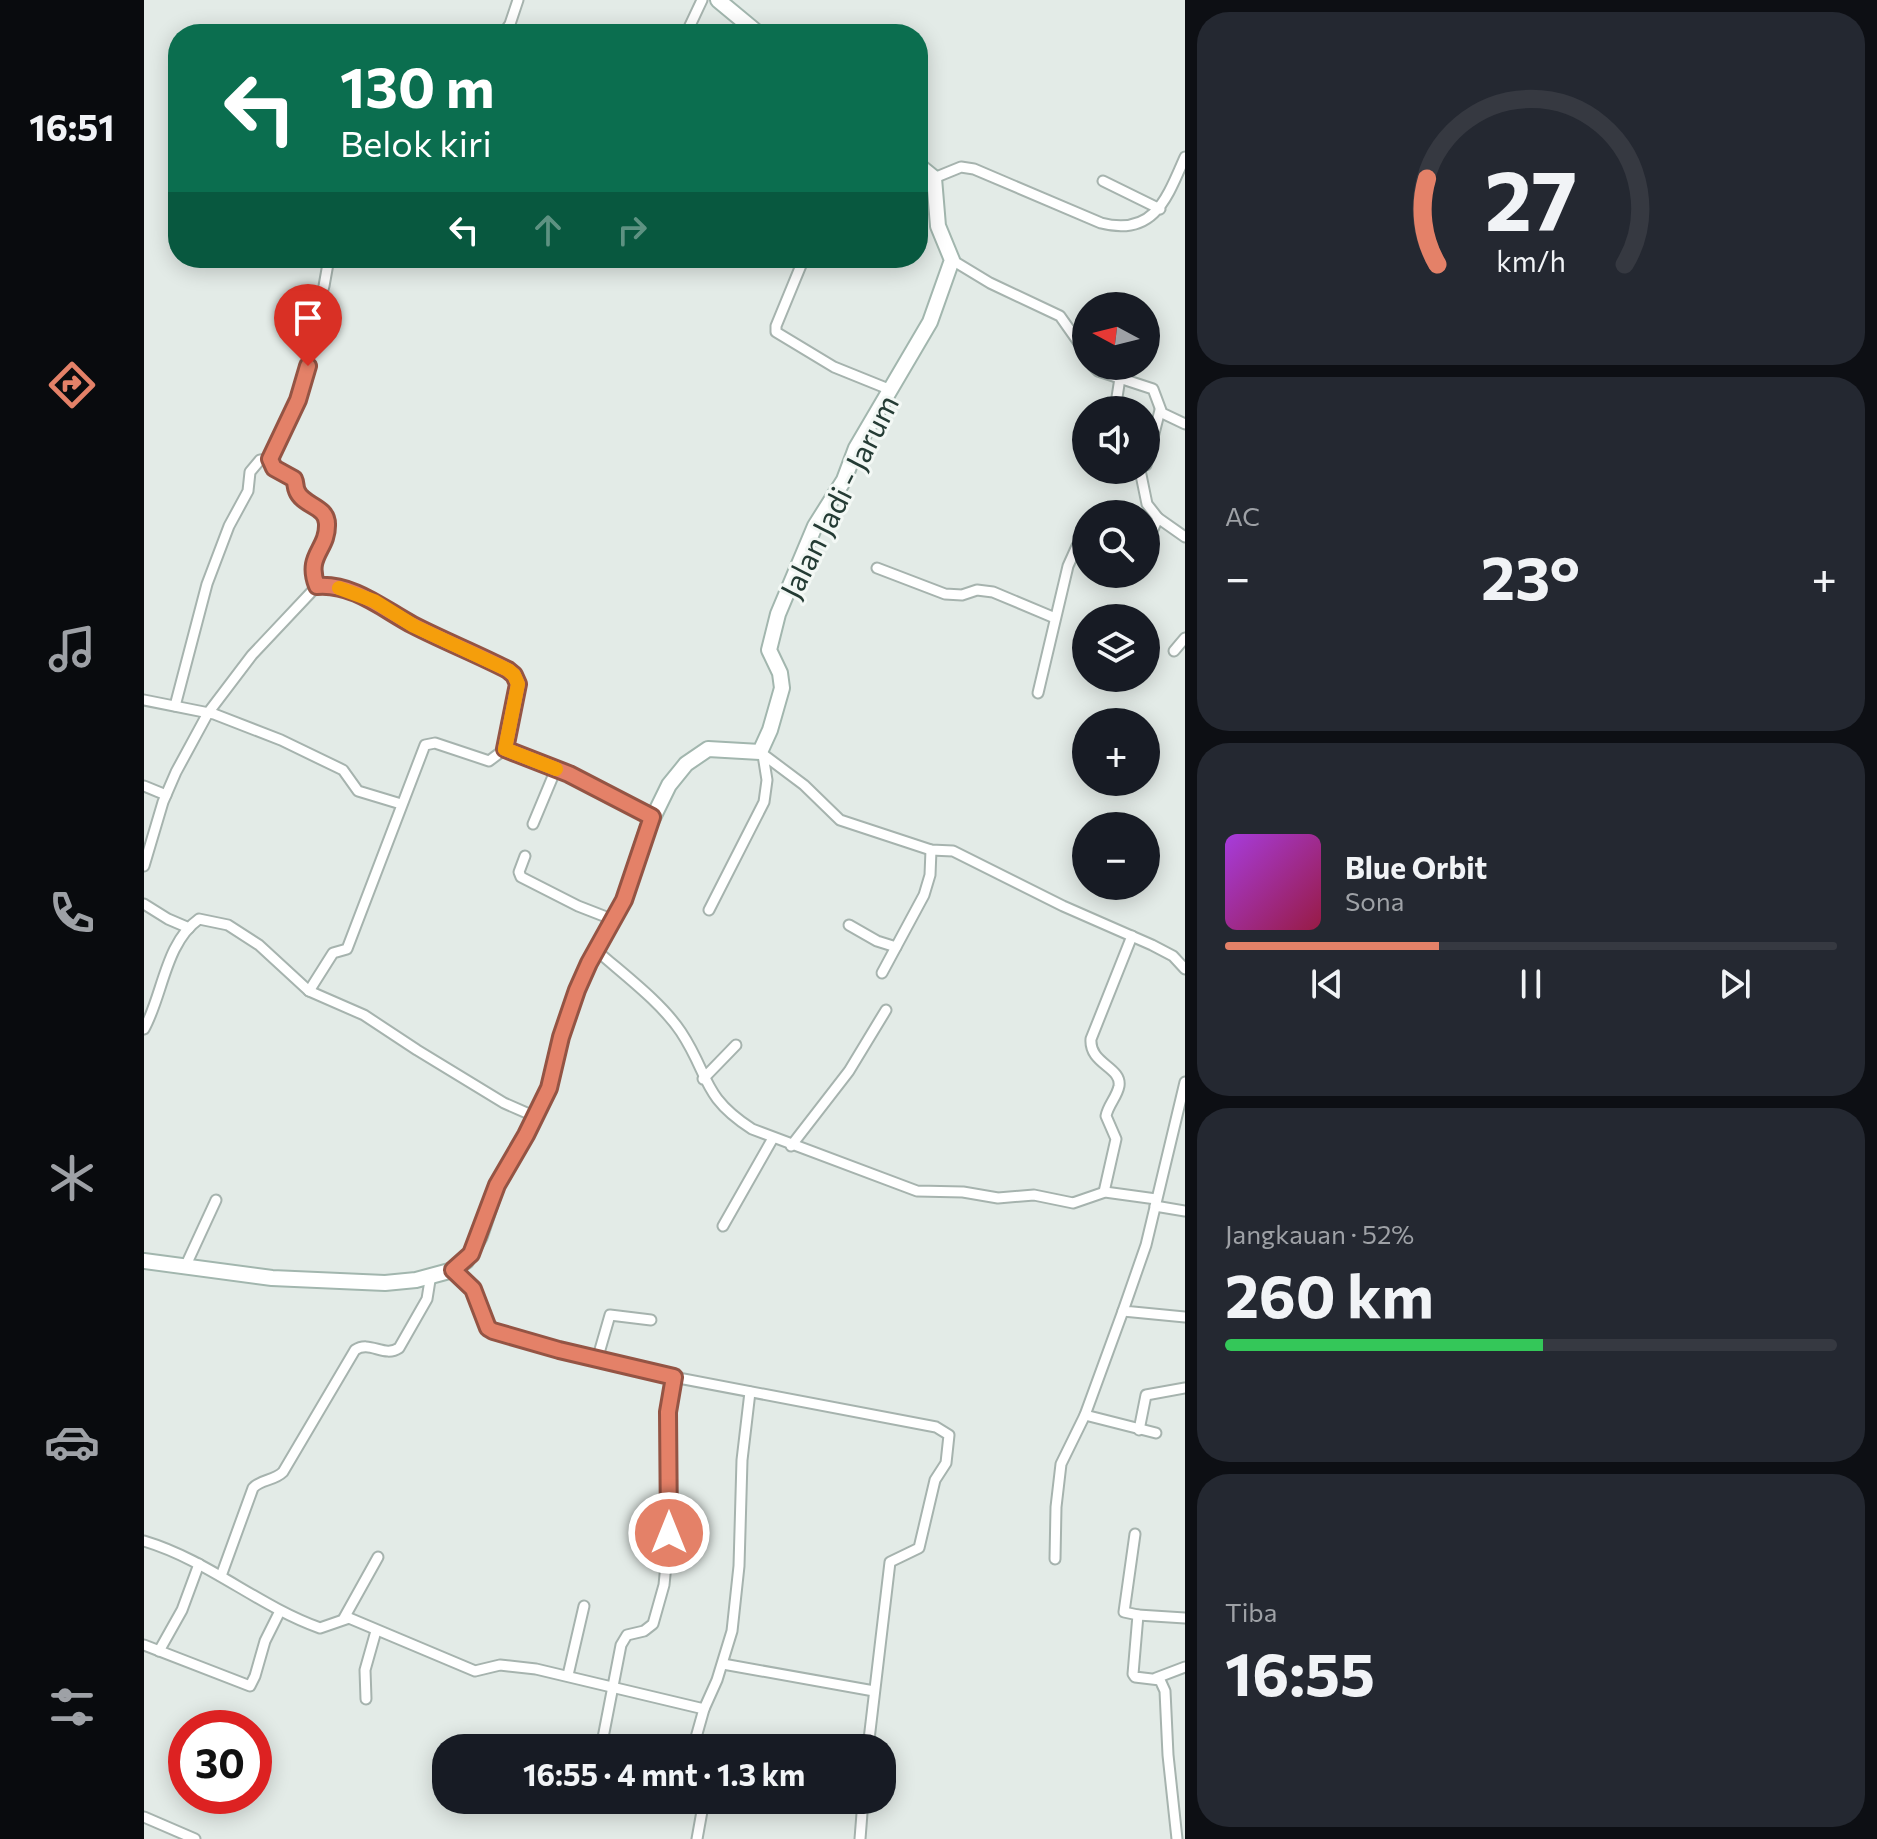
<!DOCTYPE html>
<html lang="id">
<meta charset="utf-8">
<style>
body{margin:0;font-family:Commissioner,sans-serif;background:#242831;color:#f1f3f6;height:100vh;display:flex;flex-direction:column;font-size:30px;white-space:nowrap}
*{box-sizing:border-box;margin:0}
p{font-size:26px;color:#9ea1a6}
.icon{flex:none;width:44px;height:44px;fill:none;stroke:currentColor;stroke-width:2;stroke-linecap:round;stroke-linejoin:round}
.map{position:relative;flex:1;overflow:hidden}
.details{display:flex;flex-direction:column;gap:12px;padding:12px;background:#0d0f14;width:692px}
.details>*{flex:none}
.banner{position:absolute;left:24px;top:24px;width:760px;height:244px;border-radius:32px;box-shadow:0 4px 20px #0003;background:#0b6e4f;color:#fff;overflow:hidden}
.needle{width:52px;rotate:277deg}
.tools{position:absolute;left:928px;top:292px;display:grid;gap:16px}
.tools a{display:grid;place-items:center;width:88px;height:88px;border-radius:50%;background:#171b24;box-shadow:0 4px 20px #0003;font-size:40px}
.speed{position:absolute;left:24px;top:1710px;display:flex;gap:16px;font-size:40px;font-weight:700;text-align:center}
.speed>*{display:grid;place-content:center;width:104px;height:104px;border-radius:50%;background:#171b24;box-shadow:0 4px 20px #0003;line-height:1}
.speed .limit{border:12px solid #d22;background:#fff;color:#111}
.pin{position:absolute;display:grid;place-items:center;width:68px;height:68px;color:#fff;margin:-82px -34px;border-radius:50% 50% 50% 0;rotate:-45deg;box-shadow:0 0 8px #0007}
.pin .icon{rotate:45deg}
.me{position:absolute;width:88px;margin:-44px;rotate:0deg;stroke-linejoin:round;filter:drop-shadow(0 0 6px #0008)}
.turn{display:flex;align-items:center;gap:28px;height:168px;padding:0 40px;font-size:36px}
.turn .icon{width:104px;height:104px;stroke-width:2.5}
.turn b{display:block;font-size:56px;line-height:68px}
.lanes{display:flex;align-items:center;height:76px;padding:0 40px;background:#0003;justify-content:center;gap:40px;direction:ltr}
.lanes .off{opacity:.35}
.big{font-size:60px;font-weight:700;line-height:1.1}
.details .tile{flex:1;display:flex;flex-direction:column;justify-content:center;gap:12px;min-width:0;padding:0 28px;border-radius:32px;background:#242831}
.details .dial{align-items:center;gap:0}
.dial svg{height:208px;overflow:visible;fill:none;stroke:#363941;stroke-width:7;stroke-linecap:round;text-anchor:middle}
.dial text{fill:#f1f3f6;stroke:none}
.song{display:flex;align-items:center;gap:24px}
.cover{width:96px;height:96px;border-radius:12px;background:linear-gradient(135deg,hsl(280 70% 55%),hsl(340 70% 35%))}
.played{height:8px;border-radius:4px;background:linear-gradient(90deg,#e48168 35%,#363941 35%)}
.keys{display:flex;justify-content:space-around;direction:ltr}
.heat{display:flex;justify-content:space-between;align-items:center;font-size:44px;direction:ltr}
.charge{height:12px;border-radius:6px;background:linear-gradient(90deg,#34c759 52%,#363941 0)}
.trip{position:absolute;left:288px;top:1734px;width:464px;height:80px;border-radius:32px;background:#171b24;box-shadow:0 4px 20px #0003;font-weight:700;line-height:80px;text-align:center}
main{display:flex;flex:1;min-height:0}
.tabs{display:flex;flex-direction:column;width:144px;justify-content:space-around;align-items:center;background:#090b0e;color:#9ea1a6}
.tabs .icon{width:56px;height:56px}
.tabs .current{color:#e48168}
.tabs b{font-size:36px;color:#f1f3f6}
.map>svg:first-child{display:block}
</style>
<main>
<nav class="tabs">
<b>16:51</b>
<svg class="icon current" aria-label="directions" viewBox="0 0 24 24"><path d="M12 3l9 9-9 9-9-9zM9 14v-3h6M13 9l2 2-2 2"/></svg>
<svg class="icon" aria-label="music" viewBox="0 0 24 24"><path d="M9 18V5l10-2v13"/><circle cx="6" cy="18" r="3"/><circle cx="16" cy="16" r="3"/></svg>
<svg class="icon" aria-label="phone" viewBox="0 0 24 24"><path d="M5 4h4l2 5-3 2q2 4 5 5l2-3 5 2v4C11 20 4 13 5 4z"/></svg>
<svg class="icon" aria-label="climate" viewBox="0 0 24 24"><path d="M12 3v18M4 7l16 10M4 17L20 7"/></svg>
<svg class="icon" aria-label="car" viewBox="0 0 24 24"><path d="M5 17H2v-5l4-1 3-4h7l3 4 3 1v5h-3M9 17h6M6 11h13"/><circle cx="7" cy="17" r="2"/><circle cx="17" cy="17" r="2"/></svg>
<svg class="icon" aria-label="filters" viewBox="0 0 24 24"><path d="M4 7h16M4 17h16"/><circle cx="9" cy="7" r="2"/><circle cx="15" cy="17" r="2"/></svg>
</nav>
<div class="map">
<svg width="1041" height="1839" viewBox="0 0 1041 1839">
<rect width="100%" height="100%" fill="#e3ebe7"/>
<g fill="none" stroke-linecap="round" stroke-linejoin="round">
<defs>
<g id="street">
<path d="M 359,34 L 366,24 L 374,0"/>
<path d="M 542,34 L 558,0"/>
<path d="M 790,178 L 817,167 L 830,169 L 957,223 C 1010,237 1023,198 1041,157"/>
<path d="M 959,181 L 1016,209"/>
<path d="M 660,258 L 632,326 L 632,332 L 690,367 L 747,390"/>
<path d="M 808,260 L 846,283 L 916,316 L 942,353"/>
<path d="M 949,366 L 954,371 L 1009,389 L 1018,413 L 1041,424"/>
<path d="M 971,410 L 976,378"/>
<path d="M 1002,465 L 1016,410"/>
<path d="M 996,470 L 1003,504 L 1014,518"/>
<path d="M 1002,545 L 1014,518 L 1041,537"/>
<path d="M 733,568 L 801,594 L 818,595 L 833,590 L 849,592 L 911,618"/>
<path d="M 173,586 C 161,555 183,550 183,524 C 183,506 159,505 153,491 C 151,487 152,483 150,479 L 130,468 L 126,459 L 159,385 L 164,366 L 162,346 L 180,286 L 185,258"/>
<path d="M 1030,651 L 1041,638"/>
<path d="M 894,693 L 924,566 L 933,546 L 942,543"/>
<path d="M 0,700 L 70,714 L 137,740 L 199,770 L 214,791 L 257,804"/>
<path d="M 31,706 L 63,584 L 85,526 L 104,491 L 106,472 L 116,460 L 126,459"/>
<path d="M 616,752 L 660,785 L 696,820 L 787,850 L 809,851 L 919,906 L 1008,945 L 1029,956 L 1041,969"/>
<path d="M 0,786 L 22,795"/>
<path d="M 389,824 L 412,769"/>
<path d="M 381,856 L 375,872 L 377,877 L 434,906 L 470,920"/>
<path d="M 0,866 L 19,802 L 32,772 L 64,713 L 108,655 L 173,586 C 209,582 239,609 269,625 C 300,641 333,654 364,670 L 370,675 L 374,684 L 361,749 L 425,774 L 508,817"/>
<path d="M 0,904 L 24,919 L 45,928"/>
<path d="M 565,910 L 620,802 L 623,780 L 619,755"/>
<path d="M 705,925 L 733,941 L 752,947"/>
<path d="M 452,950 C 479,974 517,1002 537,1032 C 566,1076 557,1096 608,1129 L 773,1191 L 819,1192 L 854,1198 L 890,1195 L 929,1203 L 961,1192 L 1012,1199"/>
<path d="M 738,973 L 780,895 L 786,875 L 787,850"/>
<path d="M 165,991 L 189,953 L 203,949 L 281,745 L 291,743 L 345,761 L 361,749"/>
<path d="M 0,1029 C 19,995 21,943 55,919 L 84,925 L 115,945 L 165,991 L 220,1015 L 273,1050 L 360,1103 L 392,1117"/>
<path d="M 559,1079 L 592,1045"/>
<path d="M 1041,1082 L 1002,1245 L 979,1311 L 1041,1317"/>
<path d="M 647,1146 L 705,1071 L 742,1010"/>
<path d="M 960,1192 L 972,1139 L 962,1116 C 964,1105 973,1097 975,1086 C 978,1067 945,1064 947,1039 L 988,936"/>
<path d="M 1011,1206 L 1041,1211"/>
<path d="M 579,1226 L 629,1138"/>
<path d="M 42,1265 L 72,1200"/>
<path d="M 309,1270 L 329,1289 L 342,1323 L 349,1331 L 503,1372 L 792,1427 L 805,1435 L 802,1463 L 791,1480 L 775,1548 L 746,1562 L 724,1748"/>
<path d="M 979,1311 L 941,1415 L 1012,1433"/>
<path d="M 453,1360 L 466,1315 L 507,1320"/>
<path d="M 995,1430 L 1002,1395 L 1041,1388"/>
<path d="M 991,1534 L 980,1612 L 994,1615 L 989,1674 L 991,1677 L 1016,1680 L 1021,1691 L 1024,1755 L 1033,1839"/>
<path d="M 0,1541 C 64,1560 114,1606 176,1628 L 205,1618 L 331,1671 L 356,1665 L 392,1669 L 560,1709 L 549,1748"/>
<path d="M 911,1559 L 912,1507 L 917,1464 L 941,1415"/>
<path d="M 77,1576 L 109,1488 C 117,1479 130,1481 139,1472 L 211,1350 C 226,1340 240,1358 255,1348 L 283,1299 L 287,1274"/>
<path d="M 994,1615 L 1041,1618"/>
<path d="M 200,1618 L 234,1557"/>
<path d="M 0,1645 L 106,1686 L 111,1676 L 121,1641 L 136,1611"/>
<path d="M 15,1651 L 38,1610 L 55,1564"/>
<path d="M 579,1664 L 730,1691"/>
<path d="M 424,1675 L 440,1606"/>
<path d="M 1012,1678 L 1041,1667"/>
<path d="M 222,1699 L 221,1670 L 232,1631"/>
<path d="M 560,1709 L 573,1680 L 588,1631 L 595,1566 L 598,1460 L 606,1392"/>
<path d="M 457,1748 L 477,1645 L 483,1635 L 500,1631 L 509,1624 L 520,1585 L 525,1533 L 524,1412 L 530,1377"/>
<path d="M 0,1817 L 51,1839"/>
<path d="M 553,1839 L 560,1800"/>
<path d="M 716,1839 L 719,1800"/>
</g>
<g id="secondary">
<path d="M 574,0 L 615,34"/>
<path d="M 0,1261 L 128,1278 L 241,1283 L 272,1280 L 309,1270 L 322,1261 L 336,1236 L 353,1185 L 382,1135 L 405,1088 L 417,1037 L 433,990 L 445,963 L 480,900 L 503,830 L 525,785 L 542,764 L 564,749 L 616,752 L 626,730 L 638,688 L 636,673 L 625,650 L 634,614 L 671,526 L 700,480 L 712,448 L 786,322 L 808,260 L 794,226 L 790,178 L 774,165"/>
</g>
</defs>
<use href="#street" stroke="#a6b3ae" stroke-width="13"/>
<use href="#secondary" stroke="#a2b6ae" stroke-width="18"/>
<use href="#street" stroke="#fff" stroke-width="9"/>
<use href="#secondary" stroke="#fff" stroke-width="14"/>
</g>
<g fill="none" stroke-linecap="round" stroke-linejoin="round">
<defs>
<path id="route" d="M 164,366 L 154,400 L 126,459 L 130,468 L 150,479 C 152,483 151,487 153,491 C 159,506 183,506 183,524 C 184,550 161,555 173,586 C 209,583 239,609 269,625 C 300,641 333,654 364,670 L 370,675 L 374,684 L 361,749 L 425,774 L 508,817 L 480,900 L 445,963 L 433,990 L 417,1037 L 405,1088 L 382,1135 L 353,1185 L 327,1254 L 309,1270 L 329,1289 L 344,1328 L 349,1331 L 415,1350 L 530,1377 L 524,1412 L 525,1533"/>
</defs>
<use href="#route" stroke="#945444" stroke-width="20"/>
<use href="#route" stroke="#e48168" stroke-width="14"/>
<path stroke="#f59e0b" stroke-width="14" d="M 195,588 L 230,601 L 270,626 L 364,670 L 370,675 L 374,684 L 361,749 L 412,769"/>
</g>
<g text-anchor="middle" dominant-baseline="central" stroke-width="6" stroke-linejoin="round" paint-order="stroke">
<g font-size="30" fill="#243b34" stroke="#f3f8f5">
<text transform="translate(694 496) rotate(-63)">Jalan Jadi - Jarum</text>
</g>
</g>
</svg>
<div class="tools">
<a><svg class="needle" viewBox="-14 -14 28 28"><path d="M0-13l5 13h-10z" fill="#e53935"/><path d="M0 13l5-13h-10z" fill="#9ea1a6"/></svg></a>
<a><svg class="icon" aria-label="sound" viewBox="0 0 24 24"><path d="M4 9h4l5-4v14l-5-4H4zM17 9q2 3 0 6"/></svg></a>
<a><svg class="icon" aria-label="search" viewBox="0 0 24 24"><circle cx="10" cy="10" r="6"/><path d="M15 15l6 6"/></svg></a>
<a><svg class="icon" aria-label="layers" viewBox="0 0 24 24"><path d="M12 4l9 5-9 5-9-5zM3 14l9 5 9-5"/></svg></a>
<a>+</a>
<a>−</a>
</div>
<div class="speed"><div class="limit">30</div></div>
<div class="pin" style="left:164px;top:366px;background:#d93025"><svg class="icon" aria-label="arrive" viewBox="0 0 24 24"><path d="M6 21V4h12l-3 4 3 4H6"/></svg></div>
<svg class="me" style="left:525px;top:1533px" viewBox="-20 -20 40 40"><circle r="17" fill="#e48168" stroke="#fff" stroke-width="3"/><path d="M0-11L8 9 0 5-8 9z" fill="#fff"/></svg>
<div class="trip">16:55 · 4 mnt · 1.3 km</div>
<div class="banner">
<div class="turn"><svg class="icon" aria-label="left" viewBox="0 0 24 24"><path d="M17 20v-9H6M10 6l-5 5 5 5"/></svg><div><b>130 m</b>Belok kiri</div></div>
<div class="lanes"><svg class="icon" aria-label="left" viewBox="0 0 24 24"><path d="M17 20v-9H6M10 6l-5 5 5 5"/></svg><svg class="icon off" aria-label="ahead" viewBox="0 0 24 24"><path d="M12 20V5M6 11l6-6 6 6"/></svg><svg class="icon off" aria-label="right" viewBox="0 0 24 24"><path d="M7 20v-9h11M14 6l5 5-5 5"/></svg></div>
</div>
</div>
<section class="details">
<div class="tile dial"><svg viewBox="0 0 100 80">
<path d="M14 69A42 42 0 1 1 86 69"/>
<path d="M14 69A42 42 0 0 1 10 36" stroke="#e48168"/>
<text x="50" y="56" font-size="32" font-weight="700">27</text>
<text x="50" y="72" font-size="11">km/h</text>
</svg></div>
<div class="tile"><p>AC</p>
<div class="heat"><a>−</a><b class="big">23°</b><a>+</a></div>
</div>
<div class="tile">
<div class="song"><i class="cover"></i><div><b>Blue Orbit</b><p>Sona</p></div></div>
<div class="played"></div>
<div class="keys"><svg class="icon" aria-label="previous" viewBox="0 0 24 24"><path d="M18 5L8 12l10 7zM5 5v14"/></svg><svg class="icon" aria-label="pause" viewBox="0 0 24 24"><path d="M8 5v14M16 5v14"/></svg><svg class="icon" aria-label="next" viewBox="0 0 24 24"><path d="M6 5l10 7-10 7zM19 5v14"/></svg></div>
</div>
<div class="tile"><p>Jangkauan · 52%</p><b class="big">260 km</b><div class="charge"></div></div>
<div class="tile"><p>Tiba</p><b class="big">16:55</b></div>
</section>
</main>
